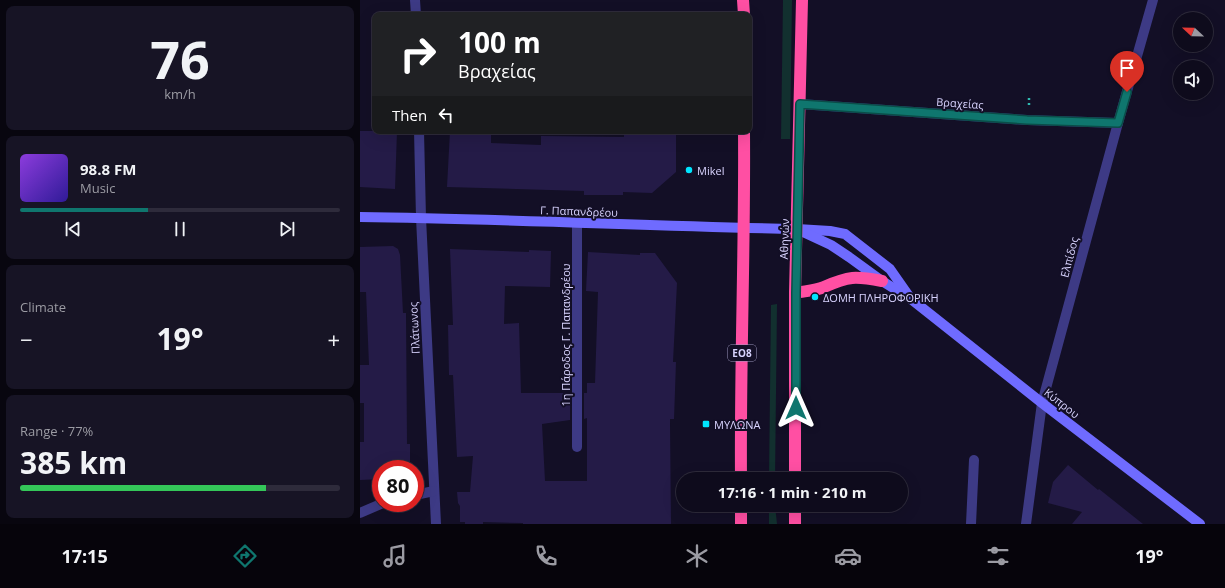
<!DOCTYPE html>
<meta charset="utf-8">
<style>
body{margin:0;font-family:"Open Sans",sans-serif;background:#171425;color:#f1f3f6;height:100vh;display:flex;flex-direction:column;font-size:15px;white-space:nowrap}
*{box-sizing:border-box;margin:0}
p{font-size:13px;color:#9b9ba3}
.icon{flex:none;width:22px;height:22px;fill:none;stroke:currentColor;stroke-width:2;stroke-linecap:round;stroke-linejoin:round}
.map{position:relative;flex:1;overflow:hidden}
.panel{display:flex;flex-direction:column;gap:6px;padding:6px;background:#08060f;width:360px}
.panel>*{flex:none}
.banner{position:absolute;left:12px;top:12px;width:380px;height:122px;border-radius:8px;box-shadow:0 4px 16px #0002,0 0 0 1px #2e2b3b;background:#202124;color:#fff;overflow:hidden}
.needle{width:26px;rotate:292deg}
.buttons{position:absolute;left:813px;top:12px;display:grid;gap:8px}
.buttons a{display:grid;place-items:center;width:40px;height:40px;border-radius:50%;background:#0e0b1c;box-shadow:0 4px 16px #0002,0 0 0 1px #2e2b3b;font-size:20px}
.speed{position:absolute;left:12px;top:460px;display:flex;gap:8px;font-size:20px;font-weight:700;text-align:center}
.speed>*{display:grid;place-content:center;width:52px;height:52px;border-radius:50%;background:#0e0b1c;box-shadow:0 4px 16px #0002,0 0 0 1px #2e2b3b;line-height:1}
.speed .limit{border:6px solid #d22;background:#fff;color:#111}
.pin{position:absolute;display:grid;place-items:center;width:34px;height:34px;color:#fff;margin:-41px -17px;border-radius:50% 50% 50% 0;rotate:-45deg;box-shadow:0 0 4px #0007}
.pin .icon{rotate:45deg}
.me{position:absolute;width:44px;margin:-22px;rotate:0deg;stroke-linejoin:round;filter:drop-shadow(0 0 3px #0008)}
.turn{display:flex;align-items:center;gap:14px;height:84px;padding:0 20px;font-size:18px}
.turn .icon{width:52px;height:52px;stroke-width:2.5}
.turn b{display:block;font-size:28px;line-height:34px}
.then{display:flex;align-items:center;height:38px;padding:0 20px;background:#0003;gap:8px;font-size:15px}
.big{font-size:30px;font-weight:700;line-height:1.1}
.panel .card{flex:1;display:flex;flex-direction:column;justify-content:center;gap:6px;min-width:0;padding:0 14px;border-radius:8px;background:#171425}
.panel .dial{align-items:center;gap:0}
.dial b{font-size:52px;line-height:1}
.song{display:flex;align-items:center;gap:12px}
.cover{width:48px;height:48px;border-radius:6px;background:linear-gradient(135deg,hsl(270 70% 55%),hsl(250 70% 35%))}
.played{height:4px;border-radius:2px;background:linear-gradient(90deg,#0f766e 40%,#2e2b3b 40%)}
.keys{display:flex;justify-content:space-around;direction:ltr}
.heat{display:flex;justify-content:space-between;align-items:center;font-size:22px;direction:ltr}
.charge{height:6px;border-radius:3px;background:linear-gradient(90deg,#34c759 77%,#2e2b3b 0)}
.trip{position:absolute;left:316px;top:472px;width:232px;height:40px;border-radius:20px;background:#0e0b1c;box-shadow:0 4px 16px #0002,0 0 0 1px #2e2b3b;font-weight:700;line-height:40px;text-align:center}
.dock{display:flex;height:64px;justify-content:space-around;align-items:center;background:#06040b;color:#9b9ba3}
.dock .icon{width:28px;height:28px}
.dock .on{color:#0f766e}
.dock b{font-size:18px;color:#f1f3f6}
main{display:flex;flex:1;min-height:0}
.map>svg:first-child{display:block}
</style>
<main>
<section class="panel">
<div class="card dial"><b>76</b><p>km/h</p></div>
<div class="card">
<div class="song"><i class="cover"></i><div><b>98.8 FM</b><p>Music</p></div></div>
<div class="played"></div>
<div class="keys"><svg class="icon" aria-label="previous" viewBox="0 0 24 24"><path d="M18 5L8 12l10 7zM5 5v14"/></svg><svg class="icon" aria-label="pause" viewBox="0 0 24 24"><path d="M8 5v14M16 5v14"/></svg><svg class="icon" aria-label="next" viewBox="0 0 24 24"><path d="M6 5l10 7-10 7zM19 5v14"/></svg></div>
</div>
<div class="card"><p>Climate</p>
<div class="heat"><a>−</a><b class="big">19°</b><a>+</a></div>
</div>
<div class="card"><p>Range · 77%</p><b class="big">385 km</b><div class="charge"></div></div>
</section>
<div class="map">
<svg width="865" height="524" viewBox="0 0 865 524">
<rect width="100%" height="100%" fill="#130f26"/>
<g fill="#12302f">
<path d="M 423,0 L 432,0 L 430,139 L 421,139 Z"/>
<path d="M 417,304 L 415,479 L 409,479 L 411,305 Z"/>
<path d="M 409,505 L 415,505 L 417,524 L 409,524 Z"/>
</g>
<g fill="#241b47">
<path d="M 0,131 L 37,131 L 35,189 L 0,187 Z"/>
<path d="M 90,131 L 131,131 L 131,143 L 181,145 L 181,136 L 264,137 L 264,131 L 316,131 L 316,172 L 292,193 L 263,192 L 263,195 L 224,195 L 224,191 L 87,187 Z"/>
<path d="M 33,246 L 38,249 L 40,255 L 43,313 L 46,313 L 47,444 L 50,444 L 50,469 L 21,469 L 21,479 L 0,480 L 0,442 L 4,442 L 4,403 L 0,403 L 0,365 L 9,365 L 6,292 L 0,292 L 0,247 Z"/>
<path d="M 90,249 L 169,252 L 169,250 L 191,251 L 190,287 L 145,286 L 144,324 L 159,323 L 161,393 L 210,393 L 210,420 L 182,424 L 185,481 L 227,481 L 227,418 L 224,419 L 224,393 L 227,393 L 227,383 L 235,383 L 238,292 L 226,291 L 228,252 L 280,255 L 280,253 L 295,253 L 317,283 L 313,362 L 316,362 L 314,419 L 310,419 L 310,423 L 311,524 L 163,524 L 163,523 L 123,522 L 123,524 L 105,524 L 105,522 L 100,522 L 100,506 L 98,503 L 97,492 L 110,492 L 113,456 L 97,457 L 93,375 L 89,375 L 88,325 L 93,325 Z"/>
<path d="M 708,465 L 738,490 L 739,489 L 783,524 L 712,524 L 722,512 L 688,503 L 693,482 Z"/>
</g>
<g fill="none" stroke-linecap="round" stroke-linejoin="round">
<path stroke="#2fb8b0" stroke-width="2.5" stroke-dasharray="2 3" stroke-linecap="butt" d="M 669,105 L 669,98"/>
<g stroke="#3d3a85" stroke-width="10">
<path d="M 217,447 L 217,224"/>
<path d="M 611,524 L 614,460"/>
</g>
<g stroke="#3d3a85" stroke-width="10">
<path d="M 55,0 L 56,15"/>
<path d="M 440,104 L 667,120 L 758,123"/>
<path d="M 59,131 L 61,218 L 76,524"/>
<path d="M 55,495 L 74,491"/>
<path d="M 0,513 L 23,503"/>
<path d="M 666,524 L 682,403 L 758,123 L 793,0"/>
</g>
<g stroke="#6f6bff" stroke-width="10">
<path d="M 0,217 C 146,219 291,226 437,229 L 470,231 L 485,234 L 530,269 L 551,299"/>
<path d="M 443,232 L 471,245 L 489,257 L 522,281 L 551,299 L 682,403 L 840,524"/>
</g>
<g stroke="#ff4fa3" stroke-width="12">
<path d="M 383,0 L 384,15"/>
<path d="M 435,293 C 444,291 455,291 464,287 C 489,276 495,276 522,281"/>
<path d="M 381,479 C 380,363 385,247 384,131"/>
<path d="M 435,479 L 435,293 L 442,0"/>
<path d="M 381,505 L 381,524"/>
<path d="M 435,524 L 435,505"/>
</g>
</g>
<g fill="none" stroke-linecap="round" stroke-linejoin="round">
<defs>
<path id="route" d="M 436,408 L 436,293 L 440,104 L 667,120 L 758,123 L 767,92"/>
</defs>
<use href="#route" stroke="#0a4d48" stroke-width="10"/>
<use href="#route" stroke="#0f766e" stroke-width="7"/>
</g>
<g fill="#00e5ff" stroke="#130f26" stroke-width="1.5">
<circle cx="329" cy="170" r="4"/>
<circle cx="455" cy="297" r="4"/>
<rect x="342" y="420" width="8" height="8" rx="2"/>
</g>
<g text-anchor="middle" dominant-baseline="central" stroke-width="4" stroke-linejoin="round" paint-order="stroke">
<rect fill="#130f26" stroke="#9e99be" stroke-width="1" x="368" y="345" width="28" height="16" rx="3"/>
<g font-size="10" font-weight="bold" fill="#d9d4ff">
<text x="382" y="353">ΕΟ8</text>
</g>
<g font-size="11" fill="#d9d4ff" stroke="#130f26">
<text transform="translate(600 103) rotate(4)">Βραχείας</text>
<text transform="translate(219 211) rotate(2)">Γ. Παπανδρέου</text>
<text transform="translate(424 239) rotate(-88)">Αθηνών</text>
<text transform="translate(709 257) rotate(-75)">Ελπίδος</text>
<text transform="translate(54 328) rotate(-93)">Πλάτωνος</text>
<text transform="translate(205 335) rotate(-90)">1η Πάροδος Γ. Παπανδρέου</text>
<text transform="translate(702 403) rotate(38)">Κύπρου</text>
</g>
<g font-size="11" fill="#d9d4ff" stroke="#130f26" text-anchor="start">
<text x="337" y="170">Mikel</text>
<text x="463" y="297">ΔΟΜΗ ΠΛΗΡΟΦΟΡΙΚΗ</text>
<text x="354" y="424">ΜΥΛΩΝΑ</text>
</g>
</g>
</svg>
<div class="buttons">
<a><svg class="needle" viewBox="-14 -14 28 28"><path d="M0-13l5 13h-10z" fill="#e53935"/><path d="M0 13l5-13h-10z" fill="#9b9ba3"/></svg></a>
<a><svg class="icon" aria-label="sound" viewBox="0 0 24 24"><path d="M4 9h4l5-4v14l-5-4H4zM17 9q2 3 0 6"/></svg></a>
</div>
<div class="speed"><div class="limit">80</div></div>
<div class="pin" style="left:767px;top:92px;background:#d93025"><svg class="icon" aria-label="arrive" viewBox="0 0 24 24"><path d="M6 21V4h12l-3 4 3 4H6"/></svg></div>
<svg class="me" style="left:436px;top:408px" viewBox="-20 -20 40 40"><path d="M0-17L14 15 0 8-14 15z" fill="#0f766e" stroke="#fff" stroke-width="4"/></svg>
<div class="trip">17:16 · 1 min · 210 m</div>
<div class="banner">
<div class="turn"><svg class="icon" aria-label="right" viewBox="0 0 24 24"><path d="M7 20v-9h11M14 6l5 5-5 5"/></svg><div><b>100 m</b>Βραχείας</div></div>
<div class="then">Then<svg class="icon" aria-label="left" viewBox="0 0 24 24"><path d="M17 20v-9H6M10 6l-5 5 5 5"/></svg></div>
</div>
</div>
</main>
<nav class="dock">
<b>17:15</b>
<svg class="icon on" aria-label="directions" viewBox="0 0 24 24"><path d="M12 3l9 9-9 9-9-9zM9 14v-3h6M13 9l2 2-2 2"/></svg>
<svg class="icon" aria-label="music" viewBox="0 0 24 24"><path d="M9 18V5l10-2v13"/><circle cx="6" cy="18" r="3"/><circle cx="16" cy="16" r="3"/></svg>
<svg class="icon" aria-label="phone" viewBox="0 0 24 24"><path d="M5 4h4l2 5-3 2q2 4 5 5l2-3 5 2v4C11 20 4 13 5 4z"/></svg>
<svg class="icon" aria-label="climate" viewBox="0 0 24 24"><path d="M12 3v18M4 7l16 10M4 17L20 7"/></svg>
<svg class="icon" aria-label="car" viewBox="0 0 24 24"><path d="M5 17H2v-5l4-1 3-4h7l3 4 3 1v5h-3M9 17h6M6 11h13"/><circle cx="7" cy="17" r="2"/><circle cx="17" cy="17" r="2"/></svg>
<svg class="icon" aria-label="filters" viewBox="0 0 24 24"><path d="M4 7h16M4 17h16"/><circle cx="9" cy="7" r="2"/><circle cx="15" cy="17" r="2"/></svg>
<b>19°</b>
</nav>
